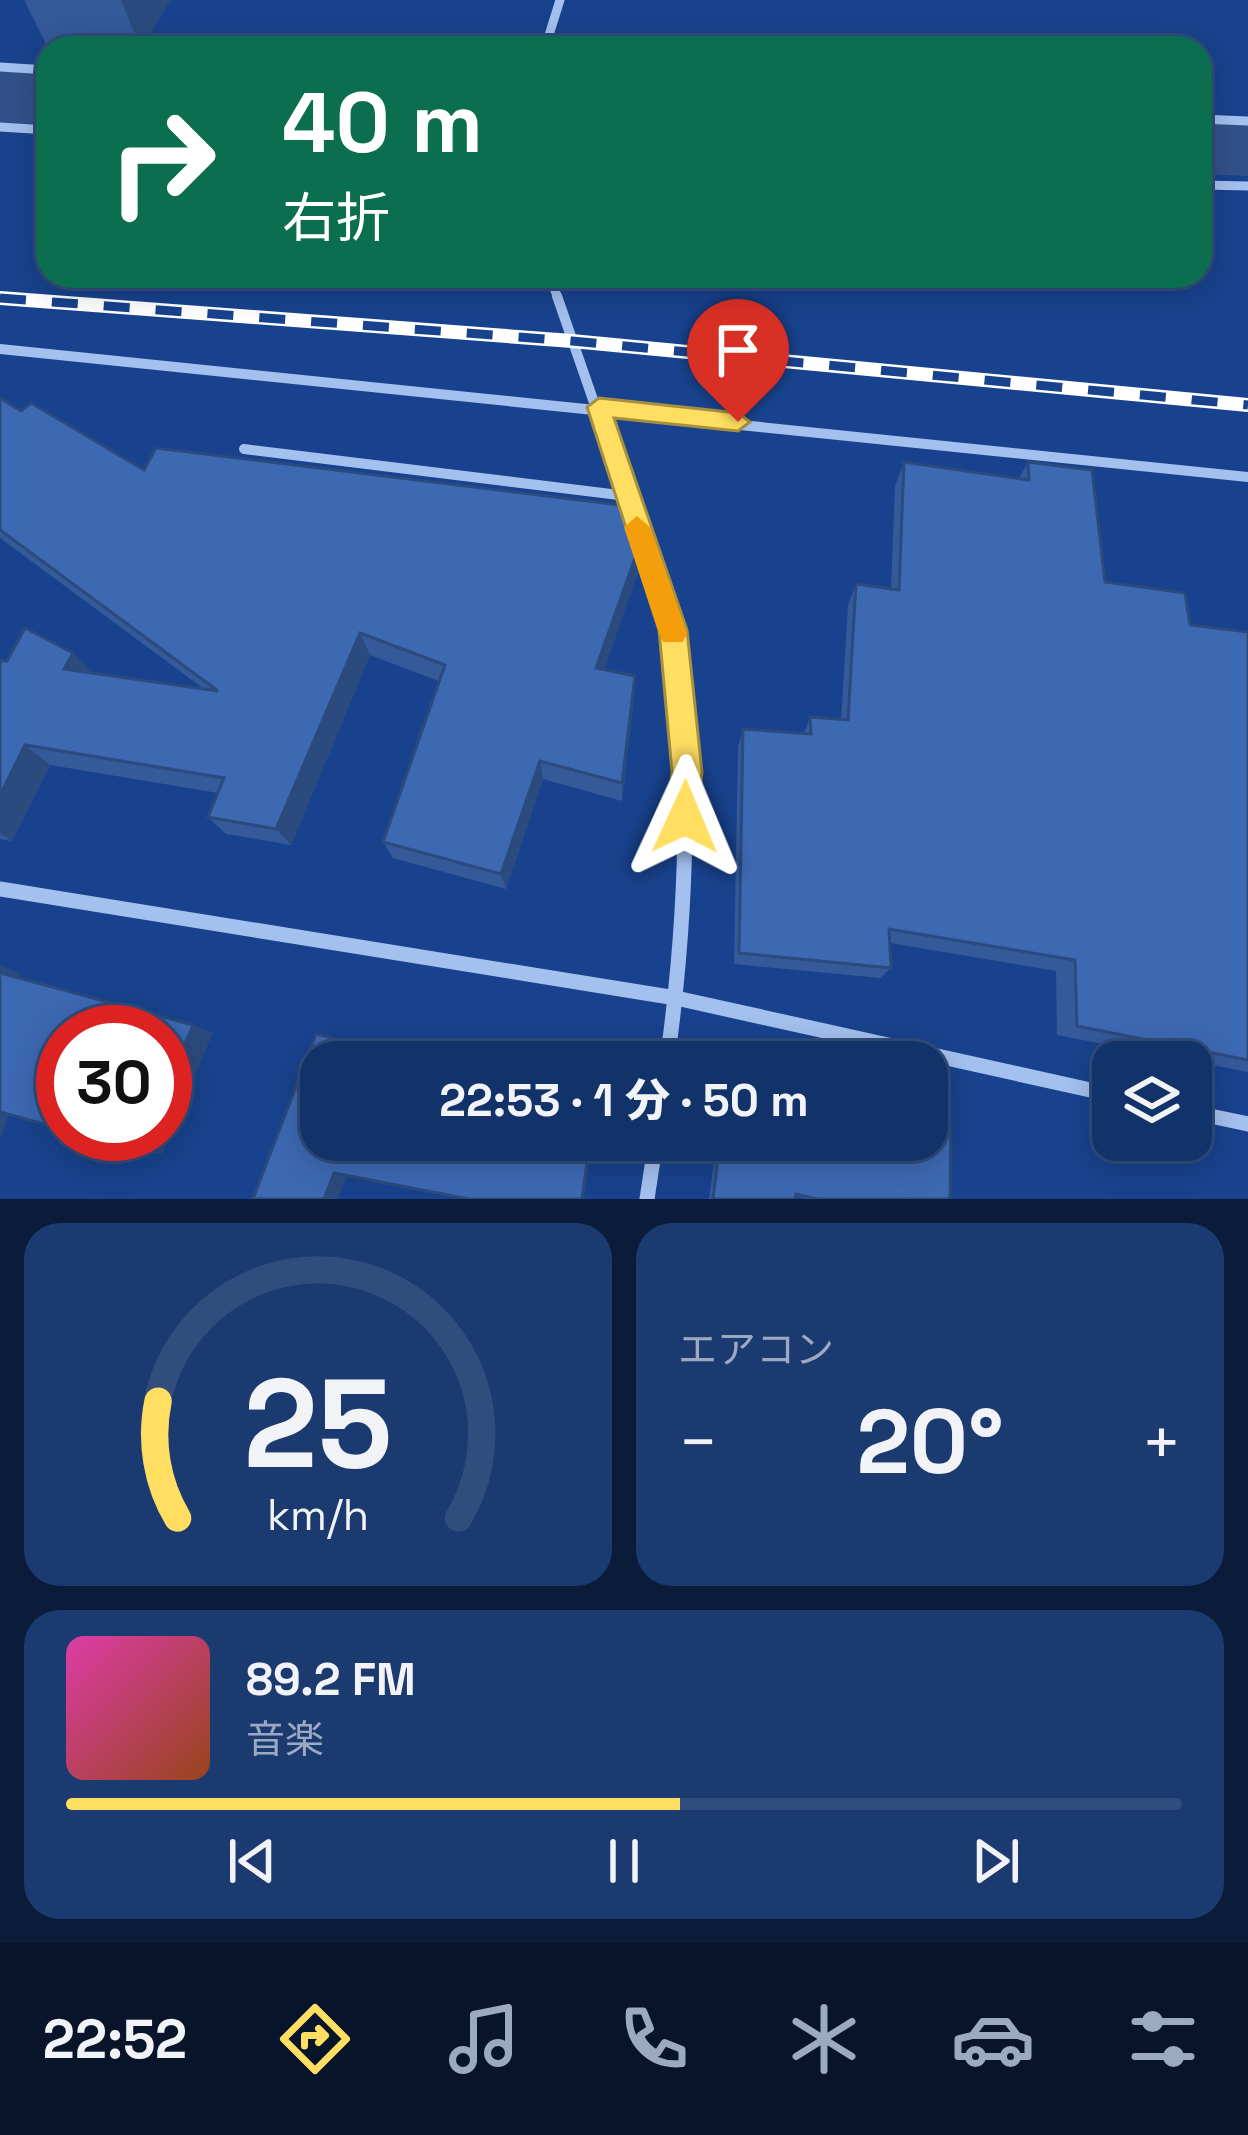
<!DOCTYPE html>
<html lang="ja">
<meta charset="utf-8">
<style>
body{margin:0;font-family:"Space Grotesk","Noto Sans JP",sans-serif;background:#1b3a70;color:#f1f3f6;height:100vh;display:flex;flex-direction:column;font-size:45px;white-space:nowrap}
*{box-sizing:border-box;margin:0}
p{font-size:39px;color:#9caac1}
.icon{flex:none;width:66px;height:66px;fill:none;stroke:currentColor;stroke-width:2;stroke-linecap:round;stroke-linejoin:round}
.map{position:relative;height:1199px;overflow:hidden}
.side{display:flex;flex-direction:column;gap:24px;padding:24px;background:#0a1c3a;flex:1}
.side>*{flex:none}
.hud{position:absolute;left:36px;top:36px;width:1176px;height:252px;border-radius:36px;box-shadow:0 6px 30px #0003,0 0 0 3px #314d7e;background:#0b6e4f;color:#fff;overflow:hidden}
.fabs{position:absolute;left:1092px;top:1041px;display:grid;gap:24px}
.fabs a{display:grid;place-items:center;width:120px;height:120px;border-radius:24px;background:#12326a;box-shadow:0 6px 30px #0003,0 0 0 3px #314d7e;font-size:60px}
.speed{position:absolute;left:36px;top:1005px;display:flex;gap:24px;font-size:60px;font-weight:700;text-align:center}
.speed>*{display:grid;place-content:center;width:156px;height:156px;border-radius:50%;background:#12326a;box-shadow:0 6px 30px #0003,0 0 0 3px #314d7e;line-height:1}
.speed .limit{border:18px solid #d22;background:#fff;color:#111}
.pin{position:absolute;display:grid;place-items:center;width:102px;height:102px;color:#fff;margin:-123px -51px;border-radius:50% 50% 50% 0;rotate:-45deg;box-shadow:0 0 12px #0007}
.pin .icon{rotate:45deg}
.me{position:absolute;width:132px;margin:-66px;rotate:1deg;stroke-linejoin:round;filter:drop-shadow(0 0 9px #0008)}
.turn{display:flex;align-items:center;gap:42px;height:252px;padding:0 48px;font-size:54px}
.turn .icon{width:156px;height:156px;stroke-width:2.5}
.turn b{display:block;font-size:84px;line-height:102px}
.big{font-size:90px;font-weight:800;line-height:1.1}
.side .card{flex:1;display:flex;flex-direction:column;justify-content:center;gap:18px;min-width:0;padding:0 42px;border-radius:36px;background:#1b3a70}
.side .dial{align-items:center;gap:0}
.dial svg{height:312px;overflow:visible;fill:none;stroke:#314d7e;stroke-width:7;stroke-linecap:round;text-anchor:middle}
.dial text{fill:#f1f3f6;stroke:none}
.song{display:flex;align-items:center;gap:36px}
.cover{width:144px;height:144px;border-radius:18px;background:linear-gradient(135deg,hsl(320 70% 55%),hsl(20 70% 35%))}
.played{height:12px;border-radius:6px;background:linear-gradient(90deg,#ffde61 55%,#314d7e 55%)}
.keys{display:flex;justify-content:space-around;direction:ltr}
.heat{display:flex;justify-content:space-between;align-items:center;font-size:66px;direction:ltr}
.side .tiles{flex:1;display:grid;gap:24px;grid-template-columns:1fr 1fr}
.card:last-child{grid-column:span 2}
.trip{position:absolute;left:300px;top:1041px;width:648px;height:120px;border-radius:36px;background:#12326a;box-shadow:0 6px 30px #0003,0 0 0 3px #314d7e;font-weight:800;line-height:120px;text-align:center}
.menu{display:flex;height:192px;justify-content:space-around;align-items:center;background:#07142a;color:#9caac1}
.menu .icon{width:84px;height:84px}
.menu .active{color:#ffde61}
.menu b{font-size:54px;color:#f1f3f6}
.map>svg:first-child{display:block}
</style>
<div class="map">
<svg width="1248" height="1199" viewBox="0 0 1248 1199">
<rect width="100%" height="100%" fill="#18428d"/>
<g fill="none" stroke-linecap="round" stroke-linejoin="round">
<g fill="#335189" fill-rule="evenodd">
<path d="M 0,71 L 48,74 L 48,130 L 0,127 Z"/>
<path d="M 1200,116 L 1248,118 L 1248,176 L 1200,174 Z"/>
</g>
<g stroke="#a3c0ee" stroke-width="9">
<path d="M 545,48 L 560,0"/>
<path d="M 0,67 L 48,70"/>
<path d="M 1200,119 L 1248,121"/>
<path d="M 0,127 L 48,130"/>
<path d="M 1200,185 L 1248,186"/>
<path d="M 550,276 L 558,299"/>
</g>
<g stroke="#a3c0ee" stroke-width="10">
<path d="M 557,296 L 673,630 L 679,690"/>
<path d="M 0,349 L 1248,477"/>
<path d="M 244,449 L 627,496"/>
</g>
<g stroke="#a3c0ee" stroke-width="15">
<path d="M 0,889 L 676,998 L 1113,1095"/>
<path d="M 667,1062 C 684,938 691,811 679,687"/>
<path d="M 1191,1112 L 1248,1124"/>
<path d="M 647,1199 L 656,1140"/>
</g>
<defs>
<path id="rail-far1" d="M 0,298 L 19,299"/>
<path id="rail" d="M 0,298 L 572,341 L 1248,405"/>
</defs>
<use href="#rail-far1" stroke="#fff" stroke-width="9"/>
<use href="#rail" stroke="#fff" stroke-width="14"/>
<use href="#rail-far1" stroke="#18428d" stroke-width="6" stroke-dasharray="20" stroke-linecap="butt"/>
<use href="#rail" stroke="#18428d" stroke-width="9" stroke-dasharray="26" stroke-linecap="butt"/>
</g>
<g fill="#345a9a">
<path d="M 24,0 L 170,0 L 142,48 L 47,46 Z"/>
<path d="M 0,398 L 21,411 L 144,470 L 641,541 L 640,565 L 604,670 L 634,697 L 622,801 L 543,779 L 506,889 L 393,858 L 383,842 L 439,681 L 370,655 L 291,845 L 226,834 L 208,817 L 218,793 L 50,765 L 12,841 L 0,839 L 0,660 L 7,661 L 73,653 L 93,674 L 204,689 L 0,538 Z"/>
<path d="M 904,462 L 1019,478 L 1028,462 L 1105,582 L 1190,625 L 1248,632 L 1248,1072 L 1057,1035 L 1056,971 L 890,943 L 891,968 L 880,978 L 734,964 L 738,747 L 743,729 L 804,733 L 810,717 L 841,720 L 848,605 L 856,584 L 891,589 L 895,486 Z"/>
<path d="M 717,1140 L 927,1140 L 950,1199 L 807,1199 L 795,1196 L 795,1199 L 709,1199 Z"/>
</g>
<g fill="#2b4a7d">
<path d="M 121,0 L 170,0 L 142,48 L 141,48 Z"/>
<path d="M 641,541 L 640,565 L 597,690 L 596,668 Z"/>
<path d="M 360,633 L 370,655 L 291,845 L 276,829 Z"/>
<path d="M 73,653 L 95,675 L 64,669 Z"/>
<path d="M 635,676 L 634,697 L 622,801 L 622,783 Z"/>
<path d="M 25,745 L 50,765 L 12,841 L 0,834 L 0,795 Z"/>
<path d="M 540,761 L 543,779 L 506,889 L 501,874 Z"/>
<path d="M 0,965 L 20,973 L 16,981 L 0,975 Z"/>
<path d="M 193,1025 L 213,1033 L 162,1154 L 139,1151 L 146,1134 L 165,1134 L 165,1091 Z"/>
<path d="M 0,1109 L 10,1111 L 0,1140 Z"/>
<path d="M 590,1140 L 592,1140 L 584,1199 L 582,1199 Z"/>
<path d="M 334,1173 L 347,1175 L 338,1199 L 324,1199 Z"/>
</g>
<g fill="#3d69b3" stroke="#2b4a7d" stroke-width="3">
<path d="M 0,398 L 21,411 L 31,403 L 144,470 L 156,448 L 628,506 L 641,541 L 596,668 L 635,676 L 622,783 L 540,761 L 501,874 L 383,842 L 445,665 L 360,633 L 276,829 L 208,817 L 224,778 L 25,745 L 0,795 L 0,660 L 7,661 L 25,628 L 73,653 L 64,669 L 218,691 L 0,530 Z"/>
<path d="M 904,462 L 1029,480 L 1028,462 L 1092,470 L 1105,582 L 1185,593 L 1190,625 L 1248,632 L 1248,1060 L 1077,1026 L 1075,960 L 889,929 L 891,968 L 739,953 L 743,729 L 811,734 L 810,717 L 848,720 L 856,584 L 899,590 Z"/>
<path d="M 0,973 L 193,1025 L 165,1091 L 165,1032 L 63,1032 L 63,1129 L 0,1112 Z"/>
<path d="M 316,1034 L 428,1062 L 321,1062 L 321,1140 L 590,1140 L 582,1199 L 469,1199 L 334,1173 L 324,1199 L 253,1199 Z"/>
<path d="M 521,1054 L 562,1062 L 520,1062 Z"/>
<path d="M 454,1056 L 488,1062 L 453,1062 Z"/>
<path d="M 927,1121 L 951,1126 L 950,1199 L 817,1199 L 796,1194 L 795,1199 L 713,1199 L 720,1140 L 927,1140 Z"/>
<path d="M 79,1134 L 146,1134 L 139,1151 Z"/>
</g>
<path fill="#ffde61" stroke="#a6903f" stroke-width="3" d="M 599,398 L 738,413 L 750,422 L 738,431 L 614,418 L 687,630 L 702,772 L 696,828 L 685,832 L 674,828 L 669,817 L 672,772 L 659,630 L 587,407 Z"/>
<path fill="#f59e0b" d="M 637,516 L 650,527 L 687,633 L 683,642 L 663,642 L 659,633 L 624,527 Z"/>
</svg>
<div class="fabs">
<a><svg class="icon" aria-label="layers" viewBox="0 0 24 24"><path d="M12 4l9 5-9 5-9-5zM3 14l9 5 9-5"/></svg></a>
</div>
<div class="speed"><div class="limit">30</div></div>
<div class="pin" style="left:738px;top:422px;background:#d93025"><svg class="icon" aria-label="arrive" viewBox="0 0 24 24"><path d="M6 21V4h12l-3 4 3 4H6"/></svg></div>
<svg class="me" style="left:685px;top:817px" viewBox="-20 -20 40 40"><path d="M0-17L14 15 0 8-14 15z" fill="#ffde61" stroke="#fff" stroke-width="4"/></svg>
<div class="trip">22:53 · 1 分 · 50 m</div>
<div class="hud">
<div class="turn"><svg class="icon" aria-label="right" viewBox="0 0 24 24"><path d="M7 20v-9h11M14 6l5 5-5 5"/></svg><div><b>40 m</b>右折</div></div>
</div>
</div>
<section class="side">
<div class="tiles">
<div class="card dial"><svg viewBox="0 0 100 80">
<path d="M14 69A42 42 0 1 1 86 69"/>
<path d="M14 69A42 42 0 0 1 9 39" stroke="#ffde61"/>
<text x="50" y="56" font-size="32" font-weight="700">25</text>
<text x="50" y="72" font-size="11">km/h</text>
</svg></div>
<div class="card"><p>エアコン</p>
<div class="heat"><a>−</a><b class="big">20°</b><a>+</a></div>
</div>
<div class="card">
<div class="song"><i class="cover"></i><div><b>89.2 FM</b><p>音楽</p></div></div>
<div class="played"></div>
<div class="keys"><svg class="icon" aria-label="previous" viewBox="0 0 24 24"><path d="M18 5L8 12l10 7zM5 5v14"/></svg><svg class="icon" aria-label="pause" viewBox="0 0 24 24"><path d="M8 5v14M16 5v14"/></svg><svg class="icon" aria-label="next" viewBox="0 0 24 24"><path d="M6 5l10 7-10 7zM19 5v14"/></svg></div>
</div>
</div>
</section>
<nav class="menu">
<b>22:52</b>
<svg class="icon active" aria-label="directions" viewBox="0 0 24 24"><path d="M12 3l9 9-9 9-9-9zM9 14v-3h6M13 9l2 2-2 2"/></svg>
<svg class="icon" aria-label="music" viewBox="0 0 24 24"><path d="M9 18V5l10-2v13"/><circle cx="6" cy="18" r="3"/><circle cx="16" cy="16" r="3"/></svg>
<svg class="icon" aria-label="phone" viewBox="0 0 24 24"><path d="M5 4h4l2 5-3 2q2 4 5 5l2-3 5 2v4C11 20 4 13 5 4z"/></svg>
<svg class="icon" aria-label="climate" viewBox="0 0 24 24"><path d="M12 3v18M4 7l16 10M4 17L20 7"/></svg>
<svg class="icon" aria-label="car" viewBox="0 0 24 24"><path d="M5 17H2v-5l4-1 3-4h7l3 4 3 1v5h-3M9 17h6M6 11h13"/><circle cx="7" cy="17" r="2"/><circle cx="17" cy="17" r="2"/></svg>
<svg class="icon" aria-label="filters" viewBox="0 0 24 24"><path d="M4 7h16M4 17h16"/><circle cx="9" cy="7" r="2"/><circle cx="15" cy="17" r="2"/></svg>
</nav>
